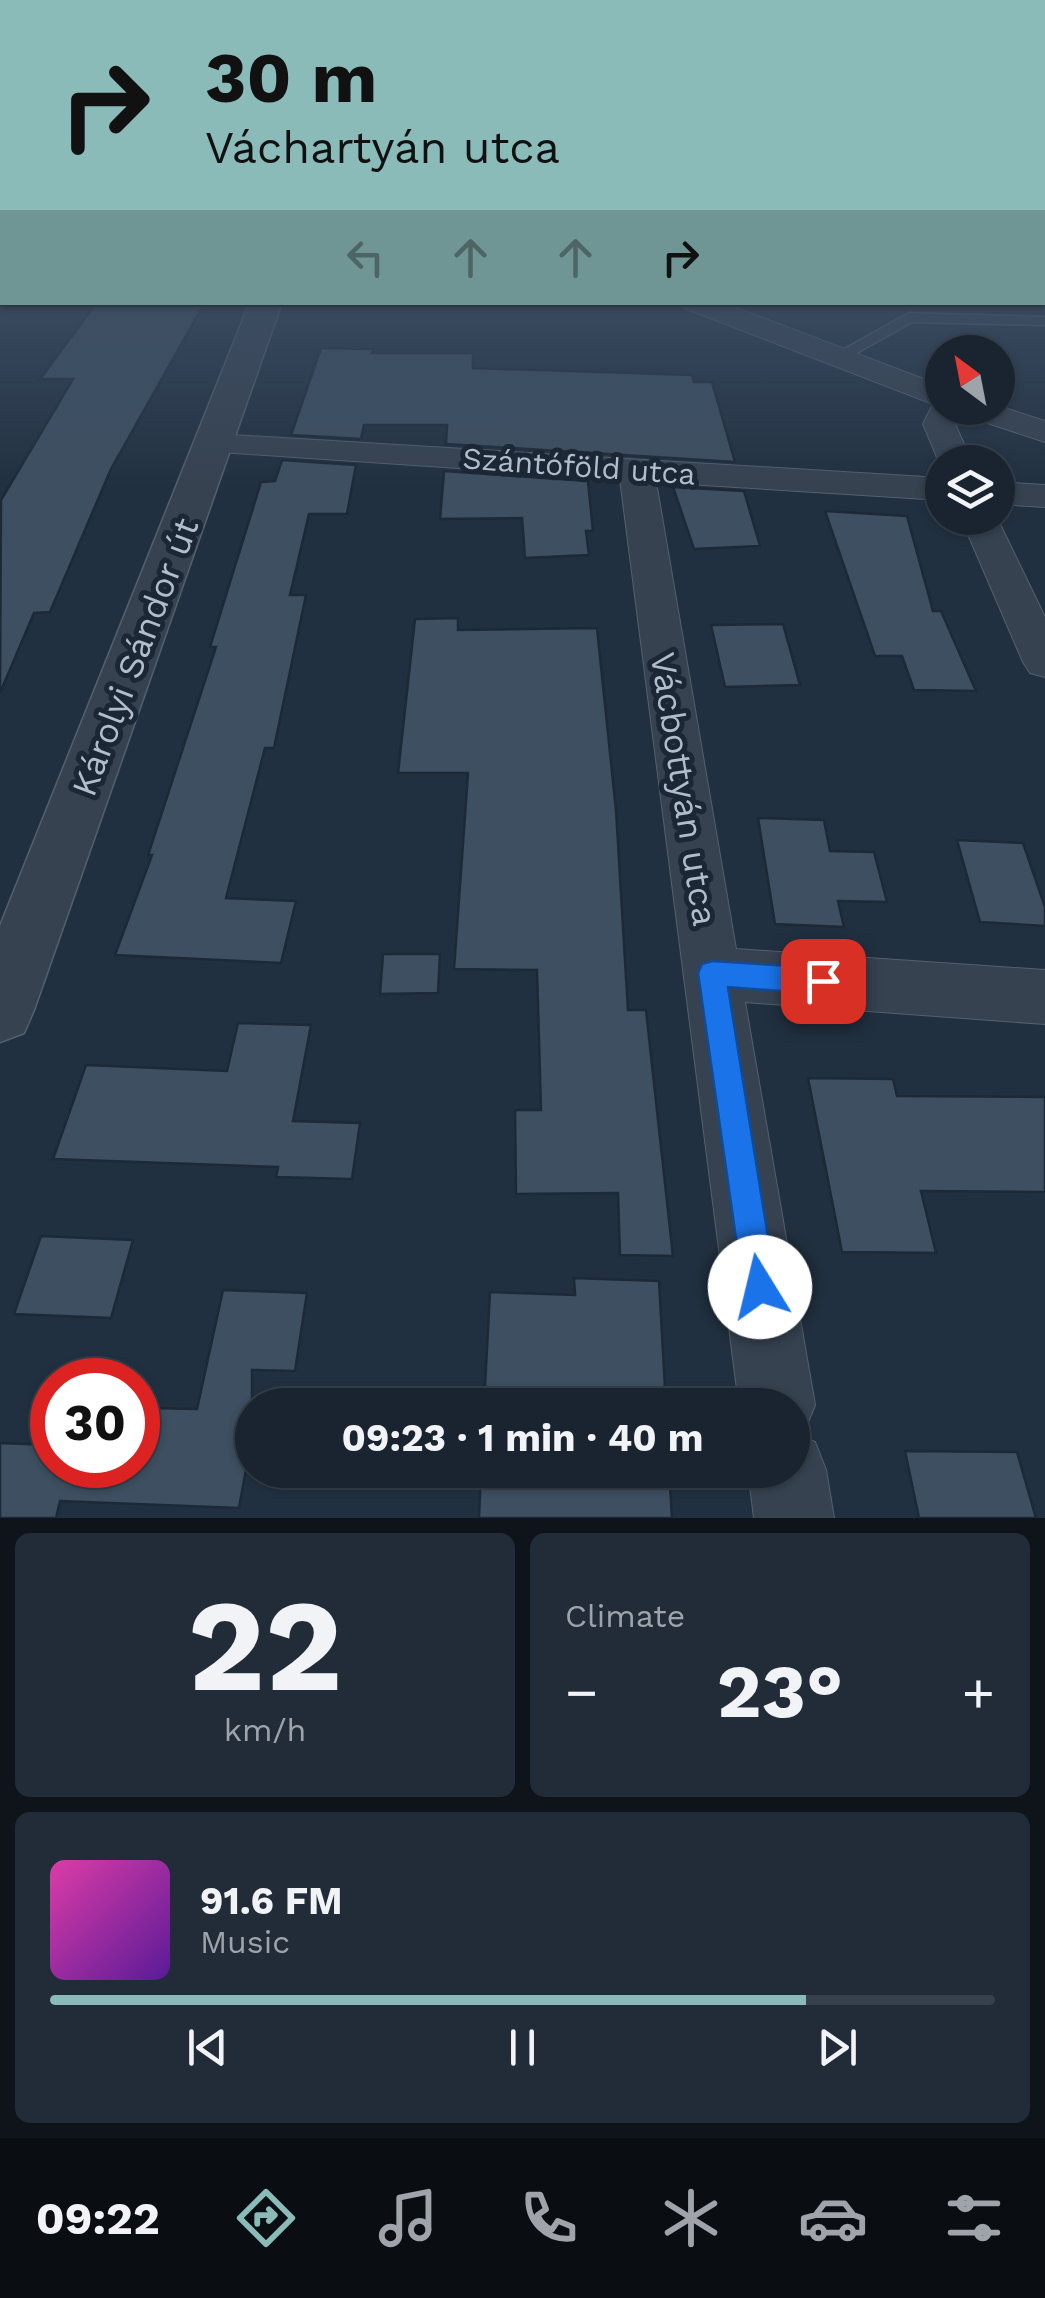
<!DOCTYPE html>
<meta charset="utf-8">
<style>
body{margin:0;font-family:"Work Sans",sans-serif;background:#222c38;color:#f1f3f6;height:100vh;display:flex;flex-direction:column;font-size:38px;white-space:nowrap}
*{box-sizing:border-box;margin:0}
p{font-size:32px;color:#9fa4ab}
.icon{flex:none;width:55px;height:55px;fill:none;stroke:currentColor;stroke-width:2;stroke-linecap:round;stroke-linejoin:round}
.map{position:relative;height:1518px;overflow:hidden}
.details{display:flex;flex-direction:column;gap:15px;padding:15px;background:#0e141a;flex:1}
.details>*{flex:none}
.banner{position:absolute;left:0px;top:0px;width:1045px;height:305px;box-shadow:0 2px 8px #0004,0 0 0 2px #37414c;background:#8bbbb9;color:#111;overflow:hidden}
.needle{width:65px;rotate:328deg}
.fabs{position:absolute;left:925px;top:335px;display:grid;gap:20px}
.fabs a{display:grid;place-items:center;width:90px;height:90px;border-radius:50%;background:#192430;box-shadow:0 2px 8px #0004,0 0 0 2px #37414c;font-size:50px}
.speed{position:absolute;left:30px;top:1358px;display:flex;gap:20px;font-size:50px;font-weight:700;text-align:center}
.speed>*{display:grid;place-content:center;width:130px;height:130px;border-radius:50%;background:#192430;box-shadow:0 2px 8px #0004,0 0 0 2px #37414c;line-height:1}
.speed .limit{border:15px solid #d22;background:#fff;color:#111}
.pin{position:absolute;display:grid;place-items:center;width:85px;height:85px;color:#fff;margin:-42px;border-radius:20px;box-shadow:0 5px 15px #0006}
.me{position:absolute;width:110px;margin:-55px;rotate:351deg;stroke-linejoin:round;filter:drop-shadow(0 0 8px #0008)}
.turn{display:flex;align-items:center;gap:35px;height:210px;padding:0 40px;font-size:45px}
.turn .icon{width:130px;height:130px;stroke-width:2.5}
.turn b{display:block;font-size:70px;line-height:85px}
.lanes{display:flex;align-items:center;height:95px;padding:0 40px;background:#0003;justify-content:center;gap:50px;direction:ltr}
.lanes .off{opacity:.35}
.big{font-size:75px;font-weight:700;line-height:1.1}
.details .tile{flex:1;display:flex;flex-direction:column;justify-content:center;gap:15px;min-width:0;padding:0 35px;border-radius:15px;background:#222c38}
.details .dial{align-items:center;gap:0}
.dial b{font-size:130px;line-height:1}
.song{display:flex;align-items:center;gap:30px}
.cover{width:120px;height:120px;border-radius:15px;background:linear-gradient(135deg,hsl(320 70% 55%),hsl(270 70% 35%))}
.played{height:10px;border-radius:5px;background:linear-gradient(90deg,#8bbbb9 80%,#37414c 80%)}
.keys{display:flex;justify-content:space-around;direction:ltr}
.heat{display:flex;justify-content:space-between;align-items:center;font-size:55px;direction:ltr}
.details .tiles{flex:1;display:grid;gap:15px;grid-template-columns:1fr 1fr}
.tile:last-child{grid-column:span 2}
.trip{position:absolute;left:235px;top:1388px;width:575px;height:100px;border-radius:50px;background:#192430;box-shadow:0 2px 8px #0004,0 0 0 2px #37414c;font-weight:700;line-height:100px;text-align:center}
.tab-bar{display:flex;height:160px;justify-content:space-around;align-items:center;background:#0a0e13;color:#9fa4ab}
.tab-bar .icon{width:70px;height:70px}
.tab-bar .active{color:#8bbbb9}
.tab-bar b{font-size:45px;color:#f1f3f6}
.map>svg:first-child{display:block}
</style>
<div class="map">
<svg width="1045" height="1518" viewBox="0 0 1045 1518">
<rect width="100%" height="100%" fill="#213040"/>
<g fill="#3d4f60" stroke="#1d2937" stroke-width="2.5">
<path d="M 97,302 L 205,302 L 111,469 L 50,612 L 34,613 L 0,693 L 1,500 L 73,379 L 40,379 Z"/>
<path d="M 321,348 L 374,349 L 372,353 L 473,353 L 473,368 L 692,375 L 694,382 L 712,382 L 735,462 L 446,444 L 447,425 L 364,425 L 361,439 L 291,435 Z"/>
<path d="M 282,460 L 356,465 L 347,514 L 309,514 L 290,595 L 306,595 L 274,748 L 265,748 L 226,898 L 296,901 L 281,963 L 115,955 L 152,855 L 148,855 L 216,647 L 210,647 L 261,482 L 275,481 Z"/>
<path d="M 444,471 L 588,481 L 593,531 L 586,531 L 589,555 L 525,558 L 522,518 L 440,519 Z"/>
<path d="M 673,487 L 744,491 L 760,546 L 694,549 Z"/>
<path d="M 825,511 L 907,516 L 933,611 L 941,611 L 976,691 L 914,690 L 902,656 L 875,656 Z"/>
<path d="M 458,618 L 458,630 L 597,628 L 616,810 L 628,1010 L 646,1010 L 673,1256 L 620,1255 L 618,1193 L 516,1194 L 515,1110 L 541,1110 L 537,970 L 454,969 L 468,773 L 398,773 L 415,619 Z"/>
<path d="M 783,624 L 800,685 L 725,687 L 711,625 Z"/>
<path d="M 758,818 L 824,820 L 830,851 L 874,852 L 887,902 L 838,901 L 844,927 L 775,924 Z"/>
<path d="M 957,840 L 1023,843 L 1045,907 L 1045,926 L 980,922 Z"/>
<path d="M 383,954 L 440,954 L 438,993 L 380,994 Z"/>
<path d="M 238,1023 L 311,1025 L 293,1121 L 360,1123 L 352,1179 L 276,1177 L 278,1167 L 53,1159 L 86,1065 L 227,1071 Z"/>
<path d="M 808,1078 L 893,1079 L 897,1096 L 1045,1097 L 1045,1192 L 921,1191 L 936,1253 L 842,1252 Z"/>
<path d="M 41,1236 L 133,1240 L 111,1318 L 14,1314 Z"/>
<path d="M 574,1278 L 659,1281 L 666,1405 L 484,1405 L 490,1292 L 575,1295 Z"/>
<path d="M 223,1290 L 307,1293 L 295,1371 L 252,1370 L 252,1436 L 239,1508 L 60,1501 L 56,1518 L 0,1518 L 0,1443 L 52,1445 L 52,1465 L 138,1465 L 150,1408 L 197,1409 Z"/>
<path d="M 905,1451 L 1017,1452 L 1036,1518 L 919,1518 Z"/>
<path d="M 481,1470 L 669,1470 L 672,1518 L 479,1518 Z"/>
</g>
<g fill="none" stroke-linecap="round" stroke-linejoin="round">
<defs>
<path id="service" d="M 909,313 L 1045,317 L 1045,325 L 912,322 L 844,360 L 830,357 Z"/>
<g id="minor">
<path d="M 681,302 L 721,302 L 942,386 L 942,408 L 998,406 L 1045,421 L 1045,442 L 960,414 L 955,424 L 972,462 L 942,462 L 942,469 L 923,424 L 933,404 L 684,308 Z"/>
<path d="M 216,434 L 942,478 L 942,500 L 656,482 L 736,949 L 1045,970 L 1045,1024 L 745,1002 L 815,1405 L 804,1432 L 797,1435 L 815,1442 L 826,1470 L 834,1518 L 754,1518 L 748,1470 L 792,1470 L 792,1405 L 739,1405 L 620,479 L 204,451 L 199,444 L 204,437 Z"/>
<path d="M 998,482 L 1045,485 L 1045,507 L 998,504 Z"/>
<path d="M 961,518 L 997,518 L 1045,617 L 1045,677 L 1030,673 L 1023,662 Z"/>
</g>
<path id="tertiary" d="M 250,302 L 282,302 L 34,1010 L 24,1033 L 0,1042 L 0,926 Z"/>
</defs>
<use href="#service" stroke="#54606e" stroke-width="3"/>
<use href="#minor" stroke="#54606e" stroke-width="2"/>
<use href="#tertiary" stroke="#54606e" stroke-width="3"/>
<use href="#service" fill="#364250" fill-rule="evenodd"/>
<use href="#minor" fill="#364250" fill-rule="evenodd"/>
<use href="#tertiary" fill="#364250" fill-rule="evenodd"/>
</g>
<linearGradient id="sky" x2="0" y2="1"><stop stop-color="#121a23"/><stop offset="0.56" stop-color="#3d4e64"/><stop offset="1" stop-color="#3d4e64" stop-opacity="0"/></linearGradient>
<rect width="1045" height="489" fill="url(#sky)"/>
<path fill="#1a73e8" stroke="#114b97" stroke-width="2.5" d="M 712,961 L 823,968 L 833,972 L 837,981 L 833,990 L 823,994 L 728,987 L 776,1287 L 771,1299 L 760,1304 L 748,1299 L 743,1287 L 698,973 L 702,964 Z"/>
<g text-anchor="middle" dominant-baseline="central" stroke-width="10" stroke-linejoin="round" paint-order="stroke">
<g font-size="30" fill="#b2bdcb" stroke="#1b2735">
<text transform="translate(579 466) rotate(4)">Szántóföld utca</text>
</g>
<g font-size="35" fill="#b2bdcb" stroke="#1b2735">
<text transform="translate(135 657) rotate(-69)">Károlyi Sándor út</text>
<text transform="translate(684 789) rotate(81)">Vácbottyán utca</text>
</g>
</g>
</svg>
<div class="fabs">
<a><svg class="needle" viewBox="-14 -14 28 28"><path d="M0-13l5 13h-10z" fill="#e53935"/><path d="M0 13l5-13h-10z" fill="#9fa4ab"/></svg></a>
<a><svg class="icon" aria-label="layers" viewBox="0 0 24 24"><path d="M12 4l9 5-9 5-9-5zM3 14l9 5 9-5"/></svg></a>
</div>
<div class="speed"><div class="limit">30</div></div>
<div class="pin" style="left:823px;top:981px;background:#d93025"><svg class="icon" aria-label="arrive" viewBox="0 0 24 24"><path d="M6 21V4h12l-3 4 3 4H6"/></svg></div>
<svg class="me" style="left:760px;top:1287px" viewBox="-20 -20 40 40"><circle r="19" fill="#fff"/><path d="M0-13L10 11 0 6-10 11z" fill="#1a73e8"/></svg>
<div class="trip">09:23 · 1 min · 40 m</div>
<div class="banner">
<div class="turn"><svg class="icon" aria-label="right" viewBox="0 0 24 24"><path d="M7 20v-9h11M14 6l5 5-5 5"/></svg><div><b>30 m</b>Váchartyán utca</div></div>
<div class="lanes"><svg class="icon off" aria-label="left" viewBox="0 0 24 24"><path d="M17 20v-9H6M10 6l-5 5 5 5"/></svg><svg class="icon off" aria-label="ahead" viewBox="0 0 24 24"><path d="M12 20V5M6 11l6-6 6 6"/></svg><svg class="icon off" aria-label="ahead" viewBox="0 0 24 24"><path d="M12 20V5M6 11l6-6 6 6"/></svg><svg class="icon" aria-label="right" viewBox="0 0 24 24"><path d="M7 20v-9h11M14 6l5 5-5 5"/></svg></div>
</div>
</div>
<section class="details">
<div class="tiles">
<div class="tile dial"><b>22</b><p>km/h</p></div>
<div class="tile"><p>Climate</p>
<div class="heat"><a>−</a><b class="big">23°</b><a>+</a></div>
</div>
<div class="tile">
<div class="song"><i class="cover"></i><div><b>91.6 FM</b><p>Music</p></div></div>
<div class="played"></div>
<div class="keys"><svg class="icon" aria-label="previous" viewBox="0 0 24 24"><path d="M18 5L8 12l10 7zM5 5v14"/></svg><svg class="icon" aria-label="pause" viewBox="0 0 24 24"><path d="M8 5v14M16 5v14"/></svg><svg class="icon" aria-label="next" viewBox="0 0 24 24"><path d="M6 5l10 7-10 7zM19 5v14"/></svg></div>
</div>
</div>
</section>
<nav class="tab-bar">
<b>09:22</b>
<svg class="icon active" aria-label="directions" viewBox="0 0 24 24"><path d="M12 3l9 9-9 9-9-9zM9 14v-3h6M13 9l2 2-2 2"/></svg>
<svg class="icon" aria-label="music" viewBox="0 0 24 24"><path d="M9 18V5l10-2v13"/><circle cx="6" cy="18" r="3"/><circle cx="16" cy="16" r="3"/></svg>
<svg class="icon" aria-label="phone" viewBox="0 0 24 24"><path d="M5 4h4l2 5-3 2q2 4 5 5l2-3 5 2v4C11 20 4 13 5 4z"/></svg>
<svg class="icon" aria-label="climate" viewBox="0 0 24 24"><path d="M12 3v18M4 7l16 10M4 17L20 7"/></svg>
<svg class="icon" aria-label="car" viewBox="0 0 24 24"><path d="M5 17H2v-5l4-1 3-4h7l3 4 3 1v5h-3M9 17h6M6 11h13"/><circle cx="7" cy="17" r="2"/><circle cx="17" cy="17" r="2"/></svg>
<svg class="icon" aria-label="filters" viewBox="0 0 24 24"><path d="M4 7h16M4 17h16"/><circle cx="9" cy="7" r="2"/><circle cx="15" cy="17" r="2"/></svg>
</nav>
